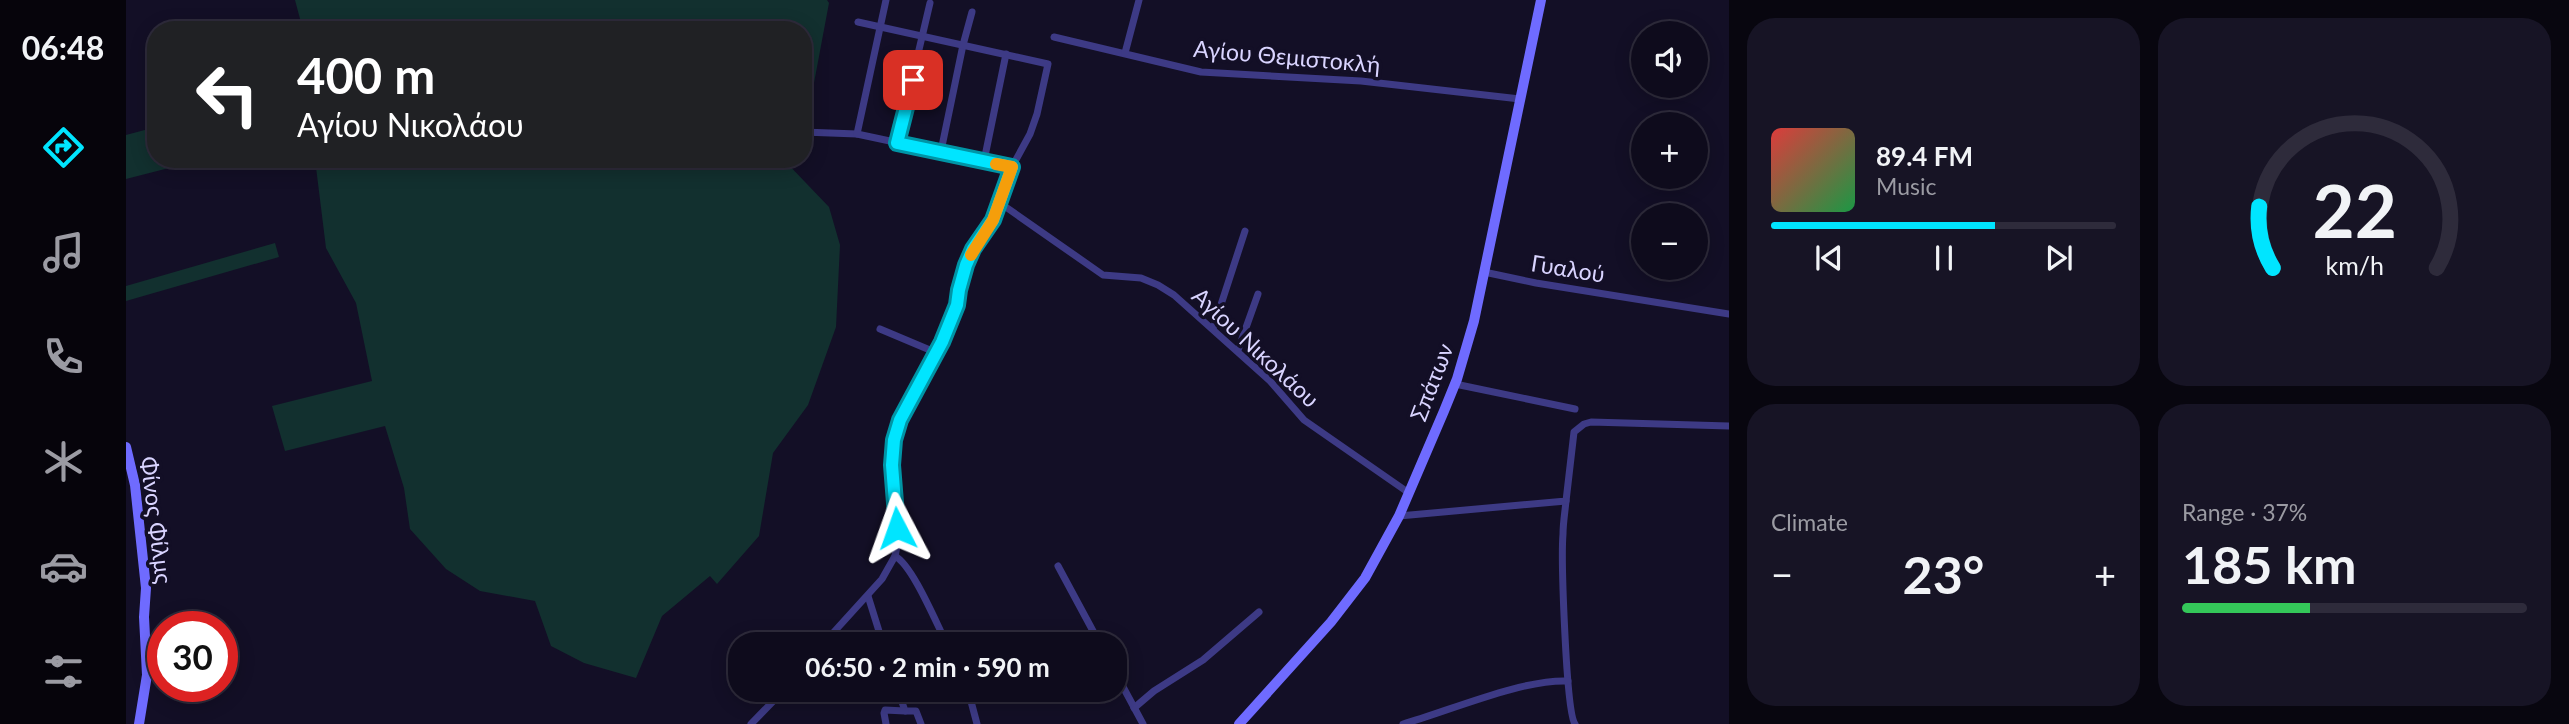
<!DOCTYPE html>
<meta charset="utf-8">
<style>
body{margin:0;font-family:Lato,sans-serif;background:#171425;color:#f1f3f6;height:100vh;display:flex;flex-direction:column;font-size:26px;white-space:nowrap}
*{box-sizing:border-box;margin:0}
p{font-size:23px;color:#9b9ba3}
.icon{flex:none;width:38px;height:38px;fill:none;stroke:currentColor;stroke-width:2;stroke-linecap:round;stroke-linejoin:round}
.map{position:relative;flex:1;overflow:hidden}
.drawer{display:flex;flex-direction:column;gap:18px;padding:18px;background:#08060f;width:840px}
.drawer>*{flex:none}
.top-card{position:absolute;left:21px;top:21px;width:665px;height:147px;border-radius:28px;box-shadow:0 4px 18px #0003,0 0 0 2px #2e2b3b;background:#202124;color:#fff;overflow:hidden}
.controls{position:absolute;left:1505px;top:21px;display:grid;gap:14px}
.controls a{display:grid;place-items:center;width:77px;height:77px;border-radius:50%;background:#0e0b1c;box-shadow:0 4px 18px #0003,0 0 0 2px #2e2b3b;font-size:35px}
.speed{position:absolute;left:21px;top:611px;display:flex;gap:14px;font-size:35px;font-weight:700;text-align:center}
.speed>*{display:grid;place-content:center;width:91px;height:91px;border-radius:50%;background:#0e0b1c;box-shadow:0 4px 18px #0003,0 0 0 2px #2e2b3b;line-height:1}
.speed .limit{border:10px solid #d22;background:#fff;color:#111}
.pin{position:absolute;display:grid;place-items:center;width:60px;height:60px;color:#fff;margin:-30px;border-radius:14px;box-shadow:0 4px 10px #0006}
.me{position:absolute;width:77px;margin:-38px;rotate:356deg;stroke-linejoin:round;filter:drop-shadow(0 0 5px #0008)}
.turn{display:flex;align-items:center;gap:24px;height:147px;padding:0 35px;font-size:32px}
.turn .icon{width:91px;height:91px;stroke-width:2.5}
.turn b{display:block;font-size:49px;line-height:60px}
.big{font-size:52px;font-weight:700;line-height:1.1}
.drawer .tile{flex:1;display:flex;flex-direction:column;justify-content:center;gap:10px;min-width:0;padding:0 24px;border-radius:28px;background:#171425}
.drawer .dial{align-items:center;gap:0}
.dial svg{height:182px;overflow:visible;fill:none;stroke:#2e2b3b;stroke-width:7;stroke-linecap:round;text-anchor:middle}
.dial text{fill:#f1f3f6;stroke:none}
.song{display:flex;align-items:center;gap:21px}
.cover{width:84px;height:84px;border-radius:10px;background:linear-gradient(135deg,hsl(0 70% 55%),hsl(140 70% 35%))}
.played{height:7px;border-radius:4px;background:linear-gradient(90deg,#00e5ff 65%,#2e2b3b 65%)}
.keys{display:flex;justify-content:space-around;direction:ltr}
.heat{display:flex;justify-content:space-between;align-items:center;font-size:38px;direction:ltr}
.charge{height:10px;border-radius:5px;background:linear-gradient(90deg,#34c759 37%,#2e2b3b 0)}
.drawer .tiles{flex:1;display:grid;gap:18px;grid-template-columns:repeat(2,1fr)}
.trip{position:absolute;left:602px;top:632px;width:399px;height:70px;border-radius:28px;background:#0e0b1c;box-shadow:0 4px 18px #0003,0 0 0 2px #2e2b3b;font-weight:700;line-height:70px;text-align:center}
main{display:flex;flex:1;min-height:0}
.tabs{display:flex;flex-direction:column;width:126px;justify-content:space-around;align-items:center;background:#06040b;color:#9b9ba3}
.tabs .icon{width:49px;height:49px}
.tabs .on{color:#00e5ff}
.tabs b{font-size:32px;color:#f1f3f6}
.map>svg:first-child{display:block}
</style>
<main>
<nav class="tabs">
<b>06:48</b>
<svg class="icon on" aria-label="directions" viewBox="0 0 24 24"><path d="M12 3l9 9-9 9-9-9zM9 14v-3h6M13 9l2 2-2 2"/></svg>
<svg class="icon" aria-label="music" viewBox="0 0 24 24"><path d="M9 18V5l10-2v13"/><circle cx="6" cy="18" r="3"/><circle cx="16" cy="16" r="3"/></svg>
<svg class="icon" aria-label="phone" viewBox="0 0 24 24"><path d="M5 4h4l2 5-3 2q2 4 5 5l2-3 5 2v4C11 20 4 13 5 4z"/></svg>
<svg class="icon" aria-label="climate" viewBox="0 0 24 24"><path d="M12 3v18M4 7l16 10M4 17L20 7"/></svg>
<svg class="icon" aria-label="car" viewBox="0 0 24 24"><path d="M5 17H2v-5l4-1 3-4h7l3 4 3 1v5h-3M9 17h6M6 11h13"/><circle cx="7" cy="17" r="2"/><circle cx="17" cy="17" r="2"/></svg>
<svg class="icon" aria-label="filters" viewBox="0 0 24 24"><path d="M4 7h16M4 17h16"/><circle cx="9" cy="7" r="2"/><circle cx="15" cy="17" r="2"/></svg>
</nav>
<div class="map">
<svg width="1603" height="724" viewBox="0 0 1603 724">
<rect width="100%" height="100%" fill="#130f26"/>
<g fill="#12302f">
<path d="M 169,0 L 701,0 L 703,3 L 682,115 L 677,116 L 677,30 L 177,30 Z"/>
<path d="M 30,127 L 30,159 L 78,159 L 0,179 L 0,135 Z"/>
<path d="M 189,159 L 657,159 L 703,207 L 714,245 L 710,327 L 682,405 L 647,453 L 633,536 L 591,584 L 584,576 L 536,616 L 510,678 L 458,663 L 425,646 L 409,601 L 354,591 L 320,569 L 284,529 L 278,488 L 259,426 L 159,451 L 146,406 L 246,381 L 230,303 L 200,248 Z"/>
<path d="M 149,243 L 153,257 L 0,301 L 0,286 Z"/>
</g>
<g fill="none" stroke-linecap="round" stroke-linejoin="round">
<g stroke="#3d3a85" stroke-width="7">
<path d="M 928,37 L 1075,72 L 1235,81 L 1394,99"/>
<path d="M 999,53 L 1013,0"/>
<path d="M 677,132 L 731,134 L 886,167"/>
<path d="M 731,134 L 760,0"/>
<path d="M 771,143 L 804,3"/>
<path d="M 815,151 L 837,45 L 846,12"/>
<path d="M 858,161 L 880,54"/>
<path d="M 874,203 L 977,275 L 1015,278 L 1032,285 L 1048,295 L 1144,381 L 1178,420 L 1283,493"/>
<path d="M 1358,272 L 1410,283 L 1603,314"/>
<path d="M 754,329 L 811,353"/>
<path d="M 1087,329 L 1119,231"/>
<path d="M 1112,350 L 1132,294"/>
<path d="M 1329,384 L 1449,409"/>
<path d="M 1440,501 C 1439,512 1437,523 1437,534 C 1435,558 1440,712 1449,724"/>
<path d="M 1273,516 L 1440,501 L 1448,432 L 1458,424 L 1465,422 L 1603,426"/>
<path d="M 769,556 C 787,566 810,623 821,644"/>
<path d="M 932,566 L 974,644"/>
<path d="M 742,596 L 757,644"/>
<path d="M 697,644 L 756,579 L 769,556 L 772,542 L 771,514 L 766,465 L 768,440 L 774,420 L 816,342 L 831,305 L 840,265 L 847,249 L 867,220 L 886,167 L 904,134 L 911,114 L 922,64 L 732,22"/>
<path d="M 989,672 L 1017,724"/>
<path d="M 772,690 L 779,711 L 790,711 L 795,724"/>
<path d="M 842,690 L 851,724"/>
<path d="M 1008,708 L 1028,691 L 1077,660 L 1133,612"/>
<path d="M 625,724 L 658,690"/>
<path d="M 760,724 L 758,713 L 759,710 L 779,711"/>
<path d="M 1277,724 C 1323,711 1396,679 1442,681"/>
</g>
<g stroke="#6f6bff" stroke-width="10">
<path d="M 0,447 L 9,485 L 20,588 L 18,617 L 21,675 L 13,724"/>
<path d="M 1113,724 L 1205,622 L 1239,578 L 1273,516 L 1318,411 L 1331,379 L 1348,321 L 1415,0"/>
</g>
</g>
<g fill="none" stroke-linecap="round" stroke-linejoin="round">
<defs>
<path id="route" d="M 771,528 L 766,465 L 768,440 L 774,420 L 816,342 L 831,305 L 833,290 L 840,265 L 847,249 L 867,220 L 886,167 L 771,143 L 787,80"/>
</defs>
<use href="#route" stroke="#0095a6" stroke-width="18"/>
<use href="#route" stroke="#00e5ff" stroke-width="12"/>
<path stroke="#f59e0b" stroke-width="12" d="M 845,255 L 867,220 L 886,167 L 870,164"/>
</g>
<g text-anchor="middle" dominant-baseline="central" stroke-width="7" stroke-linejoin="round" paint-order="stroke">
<g font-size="23" fill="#d9d4ff" stroke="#130f26">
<text transform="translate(1161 56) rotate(5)">Αγίου Θεμιστοκλή</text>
<text transform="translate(1442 268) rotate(9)">Γυαλού</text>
<text transform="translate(1130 347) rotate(43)">Αγίου Νικολάου</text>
<text transform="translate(1305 382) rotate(-69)">Σπάτων</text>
<text transform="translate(31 520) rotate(83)">Φίνος Φίλμς</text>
</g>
</g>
</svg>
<div class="controls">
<a><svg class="icon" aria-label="sound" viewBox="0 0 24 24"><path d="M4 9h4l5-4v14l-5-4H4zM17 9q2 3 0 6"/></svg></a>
<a>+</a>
<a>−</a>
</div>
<div class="speed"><div class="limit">30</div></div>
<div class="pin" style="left:787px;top:80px;background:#d93025"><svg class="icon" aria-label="arrive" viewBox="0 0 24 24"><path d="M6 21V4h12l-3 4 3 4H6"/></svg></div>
<svg class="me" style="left:771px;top:528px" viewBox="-20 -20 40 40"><path d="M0-17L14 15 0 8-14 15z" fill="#00e5ff" stroke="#fff" stroke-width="4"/></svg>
<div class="trip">06:50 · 2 min · 590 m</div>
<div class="top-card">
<div class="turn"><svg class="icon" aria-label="left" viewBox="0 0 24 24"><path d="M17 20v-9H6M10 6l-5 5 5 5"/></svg><div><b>400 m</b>Αγίου Νικολάου</div></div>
</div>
</div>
<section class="drawer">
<div class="tiles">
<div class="tile">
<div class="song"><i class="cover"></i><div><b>89.4 FM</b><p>Music</p></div></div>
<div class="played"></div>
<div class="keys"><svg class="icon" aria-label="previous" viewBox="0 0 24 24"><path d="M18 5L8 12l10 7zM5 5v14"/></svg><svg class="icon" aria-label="pause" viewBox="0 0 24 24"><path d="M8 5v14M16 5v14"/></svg><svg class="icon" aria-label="next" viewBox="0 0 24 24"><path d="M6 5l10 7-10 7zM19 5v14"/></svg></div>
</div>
<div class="tile dial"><svg viewBox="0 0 100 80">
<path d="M14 69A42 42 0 1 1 86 69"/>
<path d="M14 69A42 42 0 0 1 8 42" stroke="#00e5ff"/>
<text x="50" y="56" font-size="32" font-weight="700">22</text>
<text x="50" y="72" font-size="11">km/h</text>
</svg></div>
<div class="tile"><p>Climate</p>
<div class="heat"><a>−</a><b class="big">23°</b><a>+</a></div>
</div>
<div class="tile"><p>Range · 37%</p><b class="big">185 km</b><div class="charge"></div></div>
</div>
</section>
</main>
